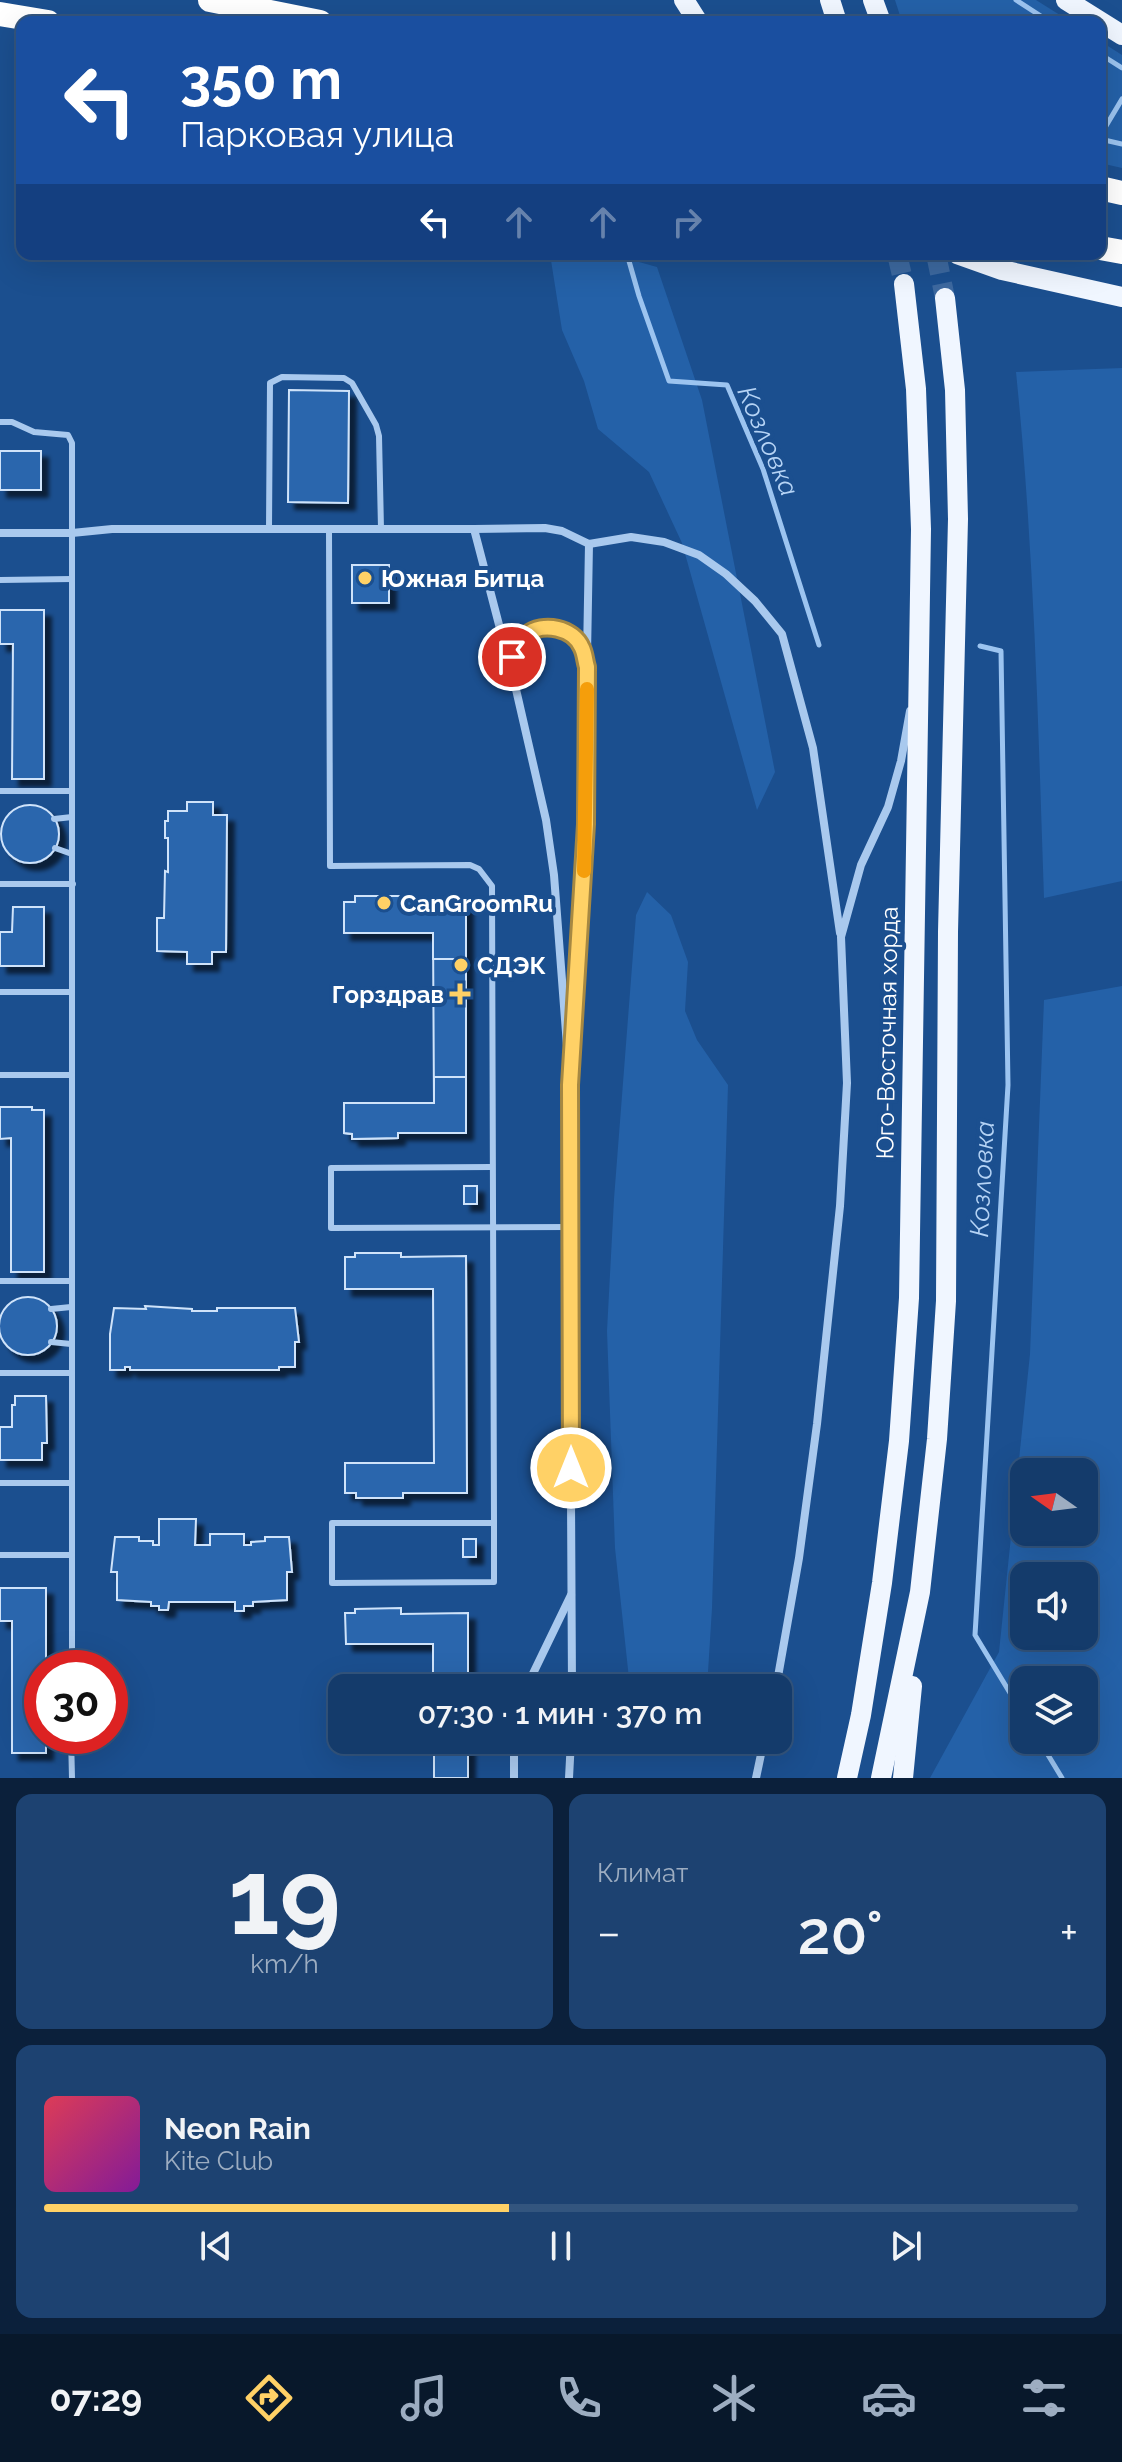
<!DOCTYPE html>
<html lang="ru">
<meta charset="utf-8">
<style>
body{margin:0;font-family:Raleway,sans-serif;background:#1d4271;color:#f1f3f6;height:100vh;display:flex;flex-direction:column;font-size:30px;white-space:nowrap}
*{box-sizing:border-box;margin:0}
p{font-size:26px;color:#9dadc1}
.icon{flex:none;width:44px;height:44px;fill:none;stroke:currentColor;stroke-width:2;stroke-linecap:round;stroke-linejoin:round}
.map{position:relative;height:1778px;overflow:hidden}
.sheet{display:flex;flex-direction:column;gap:16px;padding:16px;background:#0b203b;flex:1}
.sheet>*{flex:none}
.guide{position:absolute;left:16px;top:16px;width:1090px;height:244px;border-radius:16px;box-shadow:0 8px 32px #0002,0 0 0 2px #33557e;background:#1a4fa0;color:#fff;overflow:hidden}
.needle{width:52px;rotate:284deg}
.buttons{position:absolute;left:1010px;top:1458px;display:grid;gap:16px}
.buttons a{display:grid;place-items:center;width:88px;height:88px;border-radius:16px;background:#143b6b;box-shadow:0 8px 32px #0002,0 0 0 2px #33557e;font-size:40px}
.speed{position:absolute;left:24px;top:1650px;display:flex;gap:16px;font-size:40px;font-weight:700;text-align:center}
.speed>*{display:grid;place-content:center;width:104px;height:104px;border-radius:50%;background:#143b6b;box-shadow:0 8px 32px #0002,0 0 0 2px #33557e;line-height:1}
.speed .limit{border:12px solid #d22;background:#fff;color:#111}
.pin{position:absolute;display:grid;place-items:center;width:68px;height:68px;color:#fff;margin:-34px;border:4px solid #fff;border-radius:50%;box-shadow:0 2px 8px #0007}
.me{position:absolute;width:88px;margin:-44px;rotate:0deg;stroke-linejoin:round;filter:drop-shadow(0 0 6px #0008)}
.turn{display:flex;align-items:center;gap:28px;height:168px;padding:0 32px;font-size:36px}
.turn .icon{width:104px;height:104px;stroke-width:2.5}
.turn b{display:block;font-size:56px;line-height:68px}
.lanes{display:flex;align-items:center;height:76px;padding:0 32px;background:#0003;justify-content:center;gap:40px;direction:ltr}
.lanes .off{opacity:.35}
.big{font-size:60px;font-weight:600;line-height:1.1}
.sheet .widget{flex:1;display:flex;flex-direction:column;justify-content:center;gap:12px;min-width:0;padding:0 28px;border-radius:16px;background:#1d4271}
.sheet .dial{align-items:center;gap:0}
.dial b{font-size:104px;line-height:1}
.song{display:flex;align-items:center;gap:24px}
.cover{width:96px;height:96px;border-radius:12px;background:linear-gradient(135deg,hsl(350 70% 55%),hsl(290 70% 35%))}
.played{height:8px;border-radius:4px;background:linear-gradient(90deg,#ffd166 45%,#33557e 45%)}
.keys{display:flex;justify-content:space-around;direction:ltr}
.heat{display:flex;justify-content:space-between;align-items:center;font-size:44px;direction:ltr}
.sheet .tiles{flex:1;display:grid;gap:16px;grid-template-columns:1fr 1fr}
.widget:last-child{grid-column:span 2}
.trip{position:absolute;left:328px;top:1674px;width:464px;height:80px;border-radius:16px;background:#143b6b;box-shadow:0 8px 32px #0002,0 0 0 2px #33557e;font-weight:600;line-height:80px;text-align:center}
.menu{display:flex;height:128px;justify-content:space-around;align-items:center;background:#08182b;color:#9dadc1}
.menu .icon{width:56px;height:56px}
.menu .current{color:#ffd166}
.menu b{font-size:36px;color:#f1f3f6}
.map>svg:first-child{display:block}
</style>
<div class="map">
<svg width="1122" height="1778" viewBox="0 0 1122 1778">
<defs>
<filter id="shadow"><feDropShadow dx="7" dy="7" stdDeviation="2" flood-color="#0009"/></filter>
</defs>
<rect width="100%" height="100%" fill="#1b4f8f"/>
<g fill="#2461a8" fill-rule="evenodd">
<path d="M 895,0 L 1036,0 L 1071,22 L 902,22 Z"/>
<path d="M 1100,41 L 1122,55 L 1122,168 L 1100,163 Z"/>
<path d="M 550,254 L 610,254 L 657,267 L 702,400 L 775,772 L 757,810 L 682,543 L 649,472 L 598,429 L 584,381 L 562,330 Z"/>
<path d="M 1122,368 L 1122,881 L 1044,898 C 1038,722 1034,547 1016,372 Z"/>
<path d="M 647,892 L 671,915 L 688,962 L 685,1011 L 697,1040 L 728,1085 L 712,1608 L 707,1688 L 630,1688 L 615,1548 L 607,1331 L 614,1199 L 636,915 Z"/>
<path d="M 1122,986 L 1122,1778 L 930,1778 L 999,1652 L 1030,1354 L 1044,1000 ZM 1024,1472 L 1084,1472 L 1084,1532 L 1024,1532 ZM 1024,1576 L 1084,1576 L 1084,1636 L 1024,1636 ZM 1024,1680 L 1084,1680 L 1084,1740 L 1024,1740 Z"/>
</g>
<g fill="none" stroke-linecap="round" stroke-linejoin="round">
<g stroke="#9cc4f0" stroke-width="5">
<path d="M 1016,0 L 1050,22"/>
<path d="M 1100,54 L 1122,68"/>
<path d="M 1100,136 L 1122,99"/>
<path d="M 1100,139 L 1122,144"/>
<path d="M 627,254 L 639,296 L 669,381 L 727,385 L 763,469 L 819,645"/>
<path d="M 980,646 L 1001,651 L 1008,1085 L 975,1635 L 1024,1716"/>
<path d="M 1039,1740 L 1062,1778"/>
</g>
</g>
<g fill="#2a66ad" stroke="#cfe3fa" stroke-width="2" filter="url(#shadow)">
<path d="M 289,390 L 349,391 L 348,503 L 288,502 Z"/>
<rect x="0" y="451" width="41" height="39"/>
<rect x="352" y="565" width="37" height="38"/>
<path d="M 0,610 L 44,610 L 44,779 L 12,779 L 13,644 L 0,644 Z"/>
<path d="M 187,802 L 213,802 L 213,815 L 227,815 L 226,952 L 212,952 L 212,964 L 187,964 L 187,952 L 157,951 L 157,918 L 164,918 L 165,871 L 168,872 L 168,838 L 165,838 L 165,821 L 168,821 L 168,811 L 187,811 Z"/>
<circle cx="30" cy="834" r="29"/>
<path d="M 355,896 L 400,896 L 400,901 L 466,901 L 466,1133 L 398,1133 L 398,1138 L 352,1139 L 352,1134 L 344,1133 L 344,1103 L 434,1103 L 433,933 L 344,933 L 344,902 L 355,902 Z"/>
<path d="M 355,896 L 400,896 L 400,901 L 466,901 L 466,959 L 433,959 L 433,933 L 344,933 L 344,902 L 355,902 Z"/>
<path d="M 13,907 L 44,907 L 44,966 L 0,966 L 0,932 L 12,932 Z"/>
<path d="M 434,1077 L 466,1077 L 466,1133 L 398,1133 L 398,1138 L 352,1139 L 352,1134 L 344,1133 L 344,1103 L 434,1103 Z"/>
<path d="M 0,1107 L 32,1107 L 32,1110 L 44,1110 L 44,1272 L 11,1272 L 11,1138 L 0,1139 Z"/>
<rect x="464" y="1186" width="13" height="18"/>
<path d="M 355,1253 L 401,1253 L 401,1257 L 466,1256 L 467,1493 L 403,1493 L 403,1498 L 356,1498 L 356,1493 L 345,1493 L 345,1463 L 434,1463 L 433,1289 L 345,1289 L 345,1257 L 355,1257 Z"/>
<circle cx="28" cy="1326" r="29"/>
<path d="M 145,1306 L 192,1309 L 192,1311 L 217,1311 L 217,1308 L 295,1308 L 299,1342 L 295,1342 L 295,1367 L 279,1367 L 279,1370 L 130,1370 L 130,1367 L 125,1367 L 125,1370 L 110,1370 L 110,1334 L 114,1308 L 146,1309 Z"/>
<path d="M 15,1396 L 46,1396 L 47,1443 L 42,1443 L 42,1460 L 0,1460 L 0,1427 L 12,1427 L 12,1405 L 15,1405 Z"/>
<path d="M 159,1519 L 196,1519 L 195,1545 L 210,1545 L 210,1534 L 244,1534 L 244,1545 L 251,1545 L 251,1542 L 265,1541 L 265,1537 L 289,1537 L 292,1572 L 287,1572 L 287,1600 L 253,1602 L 253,1606 L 244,1606 L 244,1611 L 235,1611 L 235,1602 L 169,1602 L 168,1610 L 159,1610 L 159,1606 L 151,1606 L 151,1602 L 117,1600 L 117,1572 L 111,1572 L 115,1537 L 139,1537 L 139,1541 L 153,1541 L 153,1545 L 159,1545 Z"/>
<rect x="463" y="1539" width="13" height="18"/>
<path d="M 0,1588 L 46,1588 L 46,1668 L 42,1668 L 42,1736 L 46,1736 L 46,1753 L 12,1753 L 12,1621 L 0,1621 Z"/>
<path d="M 401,1608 L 401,1614 L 468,1613 L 468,1688 L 433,1688 L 433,1644 L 346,1644 L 345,1613 L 355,1613 L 355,1609 Z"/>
<rect x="434" y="1740" width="34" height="38"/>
</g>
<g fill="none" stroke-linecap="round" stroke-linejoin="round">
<g stroke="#3d69a0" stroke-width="20" stroke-dasharray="20 10" stroke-linecap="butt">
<path d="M 897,254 L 904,284"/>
<path d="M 936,254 L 945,298"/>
</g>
<g stroke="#a9c9ee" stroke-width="6">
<path d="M 0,422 L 12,422 L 34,432 L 68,435 L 72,443 L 72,1668"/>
<path d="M 269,529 L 270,383 L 282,377 L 344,378 L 352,383 L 376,425 L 379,436 L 381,529"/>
<path d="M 329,529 L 330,866 L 470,865 L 479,869 L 492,886 L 494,1523 L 494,1582 L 332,1583 L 332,1523 L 494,1523"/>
<path d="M 0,580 L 72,579"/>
<path d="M 0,791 L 72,791"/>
<path d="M 54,819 L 72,817"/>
<path d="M 55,848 L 72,854"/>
<path d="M 0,884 L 73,884"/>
<path d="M 0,992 L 72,992"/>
<path d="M 0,1075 L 72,1075"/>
<path d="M 492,1167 L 331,1168 L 331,1228 L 570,1227"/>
<path d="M 0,1281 L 72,1281"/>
<path d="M 51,1309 L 71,1307"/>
<path d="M 51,1342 L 71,1344"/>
<path d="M 0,1373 L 72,1373"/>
<path d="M 0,1483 L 72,1483"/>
<path d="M 0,1555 L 72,1555"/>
<path d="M 71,1736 L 72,1778"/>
</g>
<g stroke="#a9c9ee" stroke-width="8">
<path d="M 474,529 L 545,528 L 562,531 L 589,544 L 631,537 L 664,542 L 699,555 L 726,574 L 755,601 L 782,634 L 813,748 L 840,933"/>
<path d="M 0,533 L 72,533 L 112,529 L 474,529 L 509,663"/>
<path d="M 587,655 L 589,544"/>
<path d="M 570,1085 L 554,875 L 546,820 L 512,672 C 513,630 557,609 580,644 C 591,661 587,690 588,709 C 591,835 575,959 570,1084 C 567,1158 569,1233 570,1307 C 570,1434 571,1561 572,1688"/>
<path d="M 527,1687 L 544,1683 L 559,1688"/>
<path d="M 526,1688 L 571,1595"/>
<path d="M 776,1688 L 799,1558 L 817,1424 L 840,1206 L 847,1083 L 841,937 L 861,865 L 888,807 L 901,761 L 910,711"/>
<path d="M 514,1740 L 514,1778"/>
<path d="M 569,1778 L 571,1740"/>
<path d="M 756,1778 L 764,1740"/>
</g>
<g stroke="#f0f6ff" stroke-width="20">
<path d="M 684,0 L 698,22"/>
<path d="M 830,0 L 837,22"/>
<path d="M 873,0 L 881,22"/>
<path d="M 1066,0 L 1122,35"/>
<path d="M 957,254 L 1002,270 L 1122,297"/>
<path d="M 847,1778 L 861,1715 L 882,1583 L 899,1441 L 909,1298 L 921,529 L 916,389 L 904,284"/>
<path d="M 881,1778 L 920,1592 L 937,1439 L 946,1301 L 948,932 L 958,519 L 955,390 L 945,298"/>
<path d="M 903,1778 L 912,1686"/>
</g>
<g stroke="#fff" stroke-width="24">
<path d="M 210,0 L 320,22"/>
<path d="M 0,14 L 48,22"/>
<path d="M 1100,188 L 1122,193"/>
<path d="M 1100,248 L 1122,252"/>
</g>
</g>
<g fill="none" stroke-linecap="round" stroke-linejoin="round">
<defs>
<path id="route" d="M 512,657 C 516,648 519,641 526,635 C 543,621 574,628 582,648 C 585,654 585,661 587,667 L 586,824 L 570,1085 L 571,1468"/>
</defs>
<use href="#route" stroke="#a68842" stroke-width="20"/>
<use href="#route" stroke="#ffd166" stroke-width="14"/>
<path stroke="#f59e0b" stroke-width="14" d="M 584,871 L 587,689"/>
</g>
<g fill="#ffd166" stroke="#1b4f8f" stroke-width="3">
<circle cx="365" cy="578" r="8"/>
<circle cx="384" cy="903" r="8"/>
<circle cx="461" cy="965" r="8"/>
<path d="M456 982h8v8h8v8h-8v8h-8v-8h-8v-8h8z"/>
</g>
<g text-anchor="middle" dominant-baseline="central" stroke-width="8" stroke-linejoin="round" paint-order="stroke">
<g font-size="24" font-weight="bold" fill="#fff" stroke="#1b4f8f" text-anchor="start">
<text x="381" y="578">Южная Битца</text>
<text x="400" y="903">CanGroomRu</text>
<text x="477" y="965">СДЭК</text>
<text x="444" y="994" text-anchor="end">Горздрав</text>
</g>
<g font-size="24" fill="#fff" stroke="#1b4f8f">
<text transform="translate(887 1033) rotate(-89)">Юго-Восточная хорда</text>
</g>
<g font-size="26" font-style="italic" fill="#b5d3f5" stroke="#1b4f8f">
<text transform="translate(768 441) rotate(67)">Козловка</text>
<text transform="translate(982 1179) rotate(-87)">Козловка</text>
</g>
</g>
</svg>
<div class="buttons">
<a><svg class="needle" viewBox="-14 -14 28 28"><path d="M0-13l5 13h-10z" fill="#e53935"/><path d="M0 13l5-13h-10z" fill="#9dadc1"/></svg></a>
<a><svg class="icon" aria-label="sound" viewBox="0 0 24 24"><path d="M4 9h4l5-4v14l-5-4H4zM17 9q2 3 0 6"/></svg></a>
<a><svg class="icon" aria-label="layers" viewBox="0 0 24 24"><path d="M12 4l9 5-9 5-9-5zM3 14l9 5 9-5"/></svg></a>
</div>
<div class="speed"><div class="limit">30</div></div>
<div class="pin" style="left:512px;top:657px;background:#d93025"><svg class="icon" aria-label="arrive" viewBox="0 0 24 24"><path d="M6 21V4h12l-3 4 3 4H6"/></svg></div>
<svg class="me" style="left:571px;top:1468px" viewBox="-20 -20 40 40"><circle r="17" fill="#ffd166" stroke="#fff" stroke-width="3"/><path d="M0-11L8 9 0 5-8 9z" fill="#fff"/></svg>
<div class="trip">07:30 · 1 мин · 370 m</div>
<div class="guide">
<div class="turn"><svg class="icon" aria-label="left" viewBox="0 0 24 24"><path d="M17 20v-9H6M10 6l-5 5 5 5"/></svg><div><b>350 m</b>Парковая улица</div></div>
<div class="lanes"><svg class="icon" aria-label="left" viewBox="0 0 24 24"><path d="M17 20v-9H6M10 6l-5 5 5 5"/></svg><svg class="icon off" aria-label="ahead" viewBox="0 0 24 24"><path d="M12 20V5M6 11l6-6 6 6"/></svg><svg class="icon off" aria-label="ahead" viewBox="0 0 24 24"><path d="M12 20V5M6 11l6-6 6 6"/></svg><svg class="icon off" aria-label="right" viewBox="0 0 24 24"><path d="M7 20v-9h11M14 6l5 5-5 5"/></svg></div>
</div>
</div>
<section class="sheet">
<div class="tiles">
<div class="widget dial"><b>19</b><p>km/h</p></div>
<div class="widget"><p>Климат</p>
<div class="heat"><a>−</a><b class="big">20°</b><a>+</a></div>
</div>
<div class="widget">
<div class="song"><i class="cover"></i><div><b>Neon Rain</b><p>Kite Club</p></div></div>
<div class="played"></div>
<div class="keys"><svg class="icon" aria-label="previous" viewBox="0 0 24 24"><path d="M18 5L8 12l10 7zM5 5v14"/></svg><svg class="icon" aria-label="pause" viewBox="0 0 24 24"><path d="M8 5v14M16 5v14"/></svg><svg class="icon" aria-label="next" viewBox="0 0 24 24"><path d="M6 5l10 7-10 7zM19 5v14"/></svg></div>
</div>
</div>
</section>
<nav class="menu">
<b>07:29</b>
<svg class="icon current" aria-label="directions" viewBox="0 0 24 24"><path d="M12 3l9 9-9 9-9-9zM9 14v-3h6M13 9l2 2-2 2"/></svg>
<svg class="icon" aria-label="music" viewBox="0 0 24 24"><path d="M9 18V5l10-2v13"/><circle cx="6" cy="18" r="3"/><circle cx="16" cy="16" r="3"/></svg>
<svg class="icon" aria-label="phone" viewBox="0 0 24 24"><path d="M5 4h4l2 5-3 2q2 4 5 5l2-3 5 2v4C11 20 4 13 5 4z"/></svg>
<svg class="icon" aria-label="climate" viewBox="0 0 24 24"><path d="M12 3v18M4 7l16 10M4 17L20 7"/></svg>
<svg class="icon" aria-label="car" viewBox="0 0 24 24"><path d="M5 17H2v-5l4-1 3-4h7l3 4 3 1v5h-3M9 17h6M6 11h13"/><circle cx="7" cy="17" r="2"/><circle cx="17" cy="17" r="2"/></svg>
<svg class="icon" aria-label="filters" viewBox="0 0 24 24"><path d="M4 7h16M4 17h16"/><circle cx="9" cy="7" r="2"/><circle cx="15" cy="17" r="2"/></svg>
</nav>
